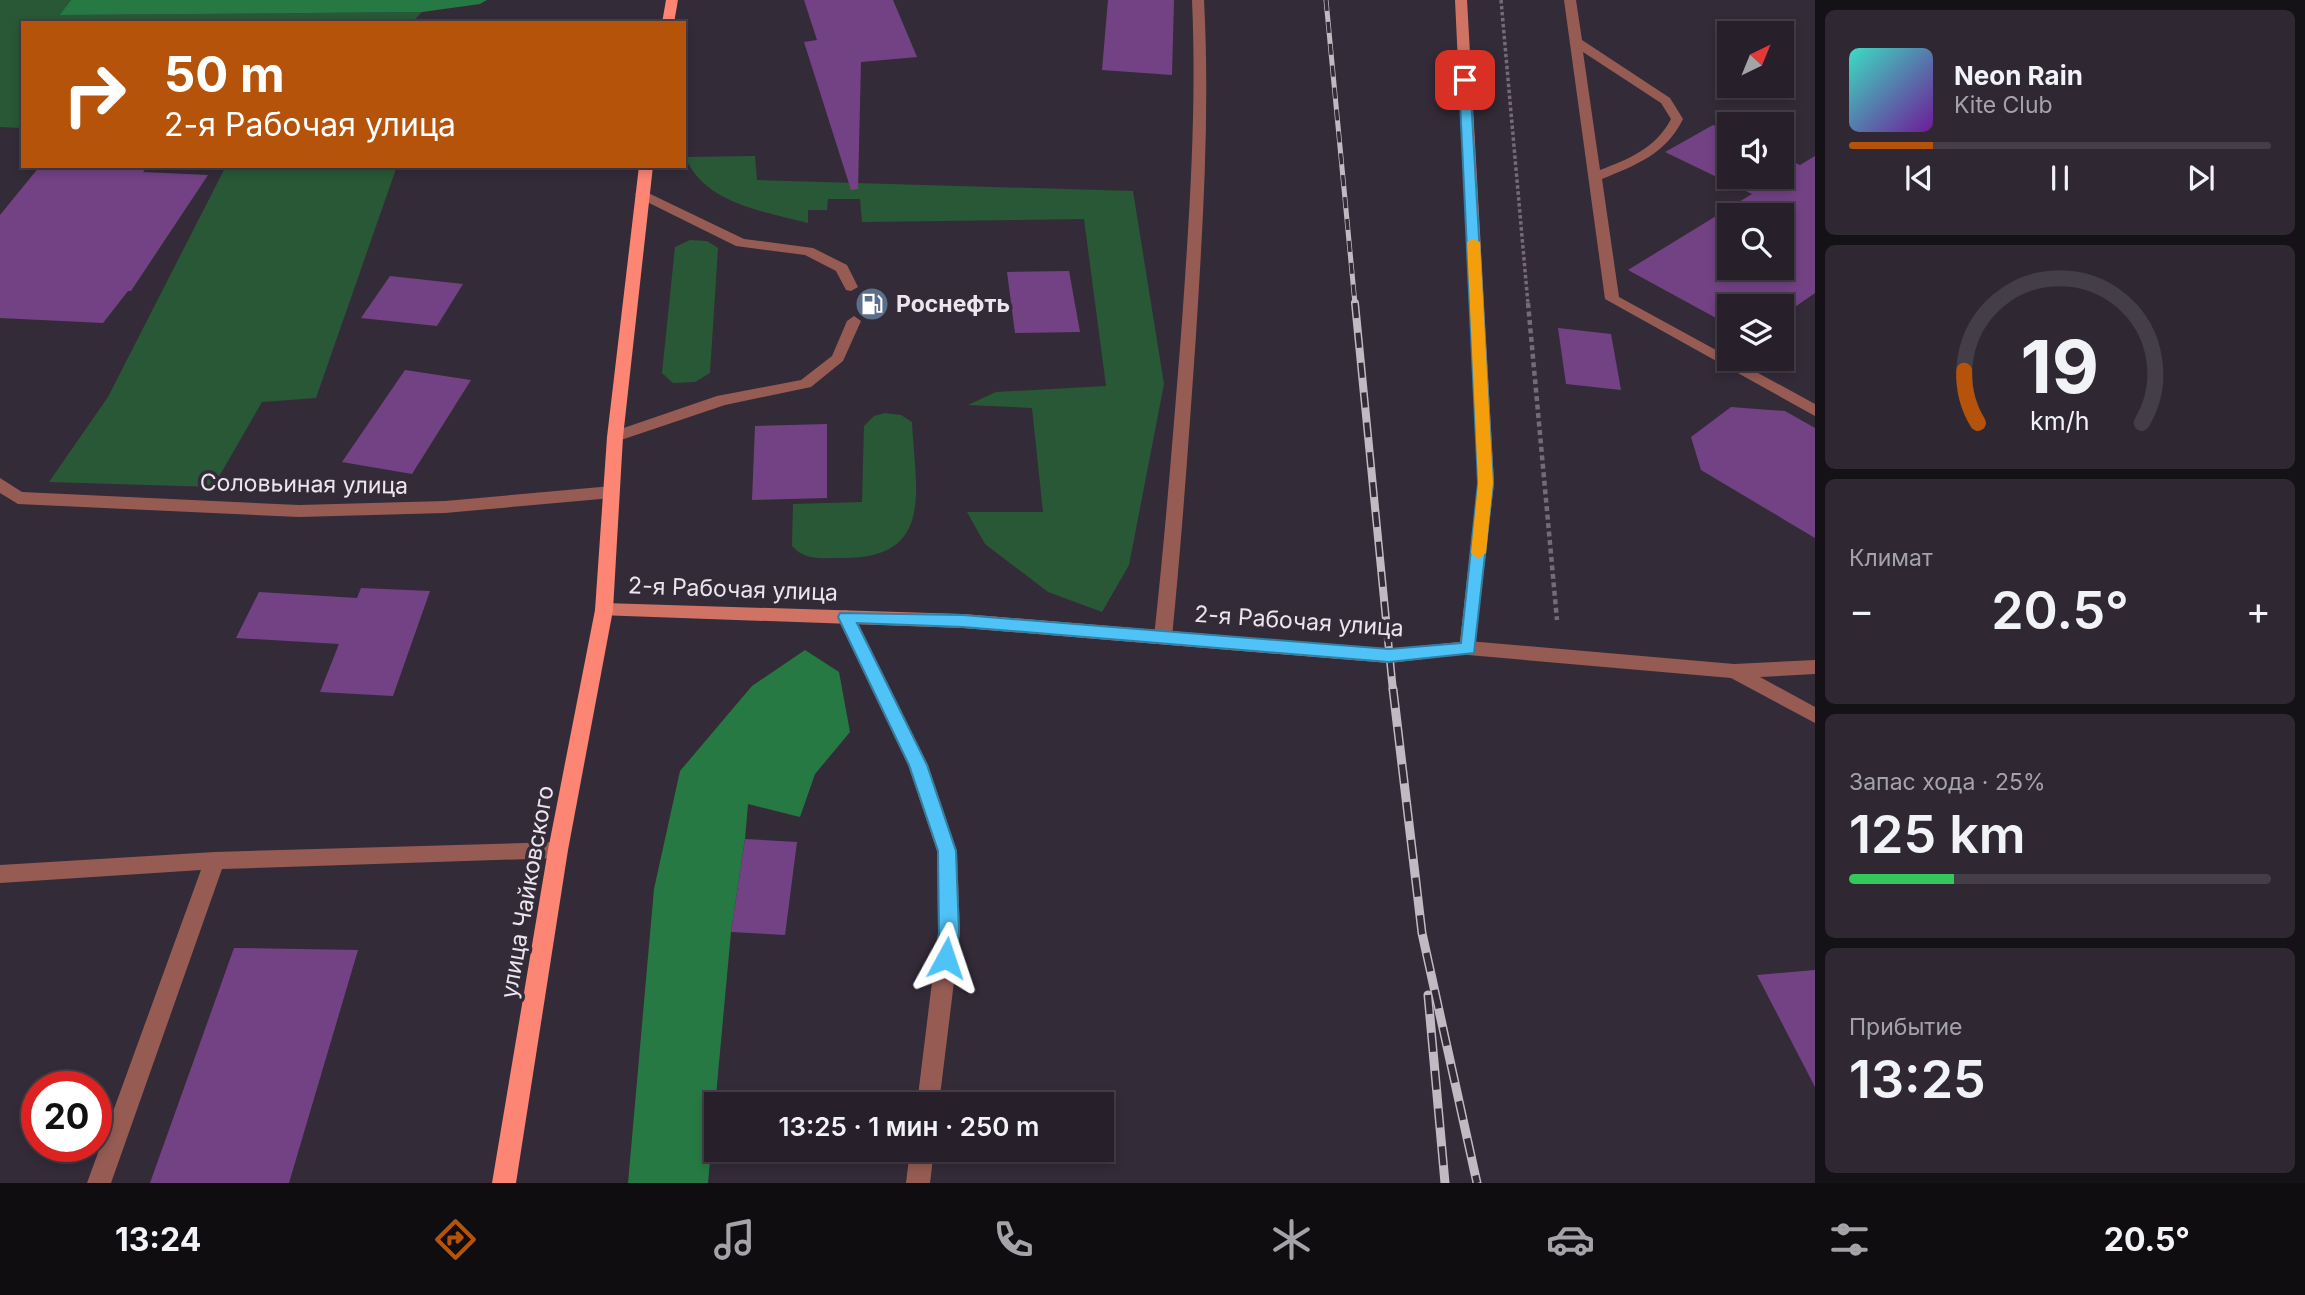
<!DOCTYPE html>
<html lang="ru">
<meta charset="utf-8">
<style>
body{margin:0;font-family:Inter,sans-serif;background:#2f2832;color:#f1f3f6;height:100vh;display:flex;flex-direction:column;font-size:26px;white-space:nowrap}
*{box-sizing:border-box;margin:0}
p{font-size:23px;color:#a4a3a8}
.icon{flex:none;width:38px;height:38px;fill:none;stroke:currentColor;stroke-width:2;stroke-linecap:round;stroke-linejoin:round}
.map{position:relative;flex:1;overflow:hidden}
.details{display:flex;flex-direction:column;gap:10px;padding:10px;background:#151217;width:490px}
.details>*{flex:none}
.top-card{position:absolute;left:21px;top:21px;width:665px;height:147px;border-radius:0px;box-shadow:0 4px 10px #0003,0 0 0 2px #433e47;background:#b45309;color:#fff;overflow:hidden}
.needle{width:46px;rotate:43deg}
.fabs{position:absolute;left:1717px;top:21px;display:grid;gap:14px}
.fabs a{display:grid;place-items:center;width:77px;height:77px;border-radius:0px;background:#27202a;box-shadow:0 4px 10px #0003,0 0 0 2px #433e47;font-size:35px}
.speed{position:absolute;left:21px;top:1071px;display:flex;gap:14px;font-size:35px;font-weight:700;text-align:center}
.speed>*{display:grid;place-content:center;width:91px;height:91px;border-radius:50%;background:#27202a;box-shadow:0 4px 10px #0003,0 0 0 2px #433e47;line-height:1}
.speed .limit{border:10px solid #d22;background:#fff;color:#111}
.pin{position:absolute;display:grid;place-items:center;width:60px;height:60px;color:#fff;margin:-30px;border-radius:14px;box-shadow:0 4px 10px #0006}
.me{position:absolute;width:77px;margin:-38px;rotate:5deg;stroke-linejoin:round;filter:drop-shadow(0 0 5px #0008)}
.turn{display:flex;align-items:center;gap:24px;height:147px;padding:0 28px;font-size:32px}
.turn .icon{width:91px;height:91px;stroke-width:2.5}
.turn b{display:block;font-size:49px;line-height:60px}
.big{font-size:52px;font-weight:600;line-height:1.1}
.details .tile{flex:1;display:flex;flex-direction:column;justify-content:center;gap:10px;min-width:0;padding:0 24px;border-radius:10px;background:#2f2832}
.details .dial{align-items:center;gap:0}
.dial svg{height:182px;overflow:visible;fill:none;stroke:#433e47;stroke-width:7;stroke-linecap:round;text-anchor:middle}
.dial text{fill:#f1f3f6;stroke:none}
.song{display:flex;align-items:center;gap:21px}
.cover{width:84px;height:84px;border-radius:10px;background:linear-gradient(135deg,hsl(170 70% 55%),hsl(280 70% 35%))}
.played{height:7px;border-radius:4px;background:linear-gradient(90deg,#b45309 20%,#433e47 20%)}
.keys{display:flex;justify-content:space-around;direction:ltr}
.heat{display:flex;justify-content:space-between;align-items:center;font-size:38px;direction:ltr}
.charge{height:10px;border-radius:5px;background:linear-gradient(90deg,#34c759 25%,#433e47 0)}
.trip{position:absolute;left:704px;top:1092px;width:410px;height:70px;border-radius:0px;background:#27202a;box-shadow:0 4px 10px #0003,0 0 0 2px #433e47;font-weight:600;line-height:70px;text-align:center}
.tabs{display:flex;height:112px;justify-content:space-around;align-items:center;background:#100d11;color:#a4a3a8}
.tabs .icon{width:49px;height:49px}
.tabs .on{color:#b45309}
.tabs b{font-size:32px;color:#f1f3f6}
main{display:flex;flex:1;min-height:0}
.map>svg:first-child{display:block}
</style>
<main>
<div class="map">
<svg width="1815" height="1183" viewBox="0 0 1815 1183">
<rect width="100%" height="100%" fill="#342b38"/>
<g fill="#295836">
<path d="M 0,0 L 71,0 L 61,15 L 422,12 L 411,23 L 23,23 L 23,128 L 0,127 Z"/>
<path d="M 755,156 L 757,180 L 1133,191 L 1164,384 L 1129,565 L 1102,612 L 1048,592 L 985,544 L 967,512 L 1043,512 L 1032,408 L 968,405 L 996,392 L 1106,386 L 1084,219 L 862,222 L 860,199 L 828,199 L 827,210 L 808,210 L 808,223 C 763,211 705,204 685,157 Z"/>
<path d="M 226,166 L 397,166 L 316,398 L 262,402 L 213,487 L 49,482 L 108,397 Z"/>
<path d="M 690,240 L 707,241 L 718,248 L 710,373 L 695,382 L 673,383 L 662,373 L 675,247 Z"/>
<path d="M 885,413 L 901,415 L 912,422 C 915,489 936,559 842,558 C 823,558 805,561 792,546 L 793,504 L 862,502 L 864,426 L 874,416 Z"/>
</g>
<g fill="#277943">
<path d="M 71,0 L 487,0 L 480,4 L 422,12 L 60,15 Z"/>
<path d="M 805,650 L 839,672 L 850,732 L 815,774 L 800,817 L 748,804 L 745,839 L 731,932 L 708,1183 L 628,1183 L 654,889 L 680,771 L 752,686 Z"/>
</g>
<g fill="#734284" fill-rule="evenodd">
<path d="M 804,0 L 893,0 L 917,57 L 861,62 L 858,189 L 851,190 L 804,42 L 817,40 Z"/>
<path d="M 1108,0 L 1174,0 L 1172,75 L 1102,70 Z"/>
<path d="M 1713,125 L 1729,132 L 1729,177 L 1782,177 L 1782,157 L 1800,165 L 1815,156 L 1815,293 L 1782,316 L 1782,306 L 1729,306 L 1729,325 L 1628,270 L 1752,194 L 1665,152 ZM 1729,215 L 1782,215 L 1782,268 L 1729,268 Z"/>
<path d="M 40,166 L 148,166 L 143,172 L 208,175 L 131,291 L 128,291 L 103,323 L 0,318 L 0,215 Z"/>
<path d="M 1069,271 L 1080,332 L 1015,333 L 1007,272 Z"/>
<path d="M 390,276 L 463,284 L 437,326 L 361,318 Z"/>
<path d="M 1558,328 L 1611,334 L 1621,390 L 1566,384 Z"/>
<path d="M 405,370 L 471,380 L 412,474 L 342,462 Z"/>
<path d="M 1731,407 L 1785,411 L 1815,428 L 1815,538 L 1701,470 L 1691,437 Z"/>
<path d="M 827,424 L 827,498 L 752,500 L 755,426 Z"/>
<path d="M 361,588 L 430,591 L 393,696 L 320,692 L 339,644 L 236,638 L 259,592 L 357,598 Z"/>
<path d="M 745,839 L 797,842 L 785,935 L 731,932 Z"/>
<path d="M 234,948 L 358,950 L 289,1183 L 150,1183 Z"/>
<path d="M 1815,970 L 1815,1087 L 1757,975 Z"/>
</g>
<g fill="none" stroke-linecap="round" stroke-linejoin="round">
<path stroke="#736c77" stroke-width="3.5" stroke-dasharray="3.5 2.5" stroke-linecap="butt" d="M 1501,0 L 1528,304"/>
<path stroke="#736c77" stroke-width="4.5" stroke-dasharray="5 3.5" stroke-linecap="butt" d="M 1528,303 L 1557,620"/>
<g fill="#965c53" fill-rule="evenodd">
<path d="M 1192,0 L 1204,0 C 1210,112 1203,223 1196,335 C 1189,436 1182,536 1172,637 L 1169,642 L 1157,642 L 1154,637 C 1165,536 1173,436 1181,335 C 1189,223 1197,112 1192,0 Z"/>
<path d="M 1564,0 L 1576,0 L 1582,40 L 1670,98 L 1683,119 C 1666,154 1636,165 1602,179 L 1619,297 L 1815,404 L 1815,416 L 1605,299 ZM 1583,52 L 1661,103 L 1671,119 C 1656,148 1629,159 1600,170 Z"/>
<path d="M 642,190 L 744,239 L 813,248 L 847,265 L 858,287 L 851,291 L 846,290 L 836,271 L 805,255 L 736,246 L 637,197 L 635,194 Z"/>
<path d="M 854,316 L 861,321 L 843,361 L 811,387 L 725,405 L 615,442 L 607,437 L 609,433 L 717,396 L 801,380 L 832,356 L 847,321 Z"/>
<path d="M 0,478 L 22,492 L 299,505 L 445,501 L 612,486 L 620,492 L 612,498 L 445,513 L 299,517 L 18,504 L 0,493 Z"/>
<path d="M 846,610 L 852,612 L 855,617 L 928,765 L 957,851 L 960,933 L 939,1104 L 917,1104 L 938,933 L 937,851 L 908,765 L 837,617 L 840,612 Z"/>
<path d="M 558,842 L 565,844 L 568,850 L 565,856 L 558,858 L 222,869 L 111,1183 L 87,1183 L 201,870 L 0,883 L 0,865 L 215,852 Z"/>
<path d="M 910,1150 L 934,1150 L 930,1183 L 906,1183 Z"/>
</g>
<path fill="#965c53" fill-rule="evenodd" d="M 1468,641 L 1734,664 L 1815,660 L 1815,674 L 1760,677 L 1815,707 L 1815,723 L 1731,678 L 1468,655 L 1462,653 L 1459,648 L 1462,643 Z"/>
<path fill="#d07365" fill-rule="evenodd" d="M 1455,0 L 1467,0 L 1494,483 L 1474,653 L 1389,663 L 963,628 L 598,615 L 595,610 L 598,605 L 604,603 L 963,614 L 1389,649 L 1460,642 L 1478,483 Z"/>
<g fill="#fc8573" fill-rule="evenodd">
<path d="M 666,0 L 678,0 L 674,23 L 662,23 Z"/>
<path d="M 639,166 L 653,166 L 623,437 L 613,610 L 568,850 L 516,1183 L 492,1183 L 548,850 L 595,610 L 607,437 Z"/>
</g>
<defs>
<path id="rail-far2" d="M 1326,0 L 1355,304"/>
<path id="rail-far1" d="M 1355,303 L 1393,691"/>
<g id="rail">
<path d="M 1393,689 L 1422,933 L 1477,1183"/>
<path d="M 1428,995 L 1445,1183"/>
</g>
</defs>
<use href="#rail-far2" stroke="#c0bac3" stroke-width="5"/>
<use href="#rail-far1" stroke="#c0bac3" stroke-width="8"/>
<use href="#rail" stroke="#c0bac3" stroke-width="9"/>
<use href="#rail-far2" stroke="#342b38" stroke-width="3.5" stroke-dasharray="11" stroke-linecap="butt"/>
<use href="#rail-far1" stroke="#342b38" stroke-width="5" stroke-dasharray="15" stroke-linecap="butt"/>
<use href="#rail" stroke="#342b38" stroke-width="6" stroke-dasharray="19" stroke-linecap="butt"/>
</g>
<path fill="#4fc3f7" stroke="#337fa1" stroke-width="2" d="M 1465,77 L 1470,80 L 1493,483 L 1474,653 L 1389,662 L 963,627 L 857,623 L 927,765 L 956,851 L 959,933 L 953,964 L 946,966 L 939,964 L 936,958 L 939,933 L 938,851 L 909,765 L 838,617 L 840,613 L 963,615 L 1389,649 L 1461,643 L 1478,483 L 1459,80 Z"/>
<path fill="#f59e0b" d="M 1473,239 L 1480,242 L 1493,483 L 1486,553 L 1478,559 L 1471,553 L 1478,483 L 1467,242 Z"/>
<defs>
<symbol id="fuel-disc" viewBox="-11 -11 22 22"><circle r="9.5" fill="#5c6f8a" stroke="#342b38"/><path d="M-5.5-6h7V0h2V4h1.3V-2.5L3-4.5l.8-.8L6-3V5H2.5V1h-1V6h-7ZM-4.2-4.7v3.2H.2V-4.7Z" fill="#fff"/></symbol>
</defs>
<g fill-rule="evenodd">
<use href="#fuel-disc" x="853" y="285" width="38" height="38"/>
</g>
<g text-anchor="middle" dominant-baseline="central" stroke-width="7" stroke-linejoin="round" paint-order="stroke">
<g font-size="23" font-weight="bold" fill="#ebe5ed" stroke="#342b38" text-anchor="start">
<text x="896" y="304">Роснефть</text>
</g>
<g font-size="23" fill="#ebe5ed" stroke="#342b38">
<text transform="translate(304 484) rotate(1)">Соловьиная улица</text>
<text transform="translate(733 589) rotate(2)">2-я Рабочая улица</text>
<text transform="translate(1299 621) rotate(4)">2-я Рабочая улица</text>
<text transform="translate(527 892) rotate(-80)">улица Чайковского</text>
</g>
</g>
</svg>
<div class="fabs">
<a><svg class="needle" viewBox="-14 -14 28 28"><path d="M0-13l5 13h-10z" fill="#e53935"/><path d="M0 13l5-13h-10z" fill="#a4a3a8"/></svg></a>
<a><svg class="icon" aria-label="sound" viewBox="0 0 24 24"><path d="M4 9h4l5-4v14l-5-4H4zM17 9q2 3 0 6"/></svg></a>
<a><svg class="icon" aria-label="search" viewBox="0 0 24 24"><circle cx="10" cy="10" r="6"/><path d="M15 15l6 6"/></svg></a>
<a><svg class="icon" aria-label="layers" viewBox="0 0 24 24"><path d="M12 4l9 5-9 5-9-5zM3 14l9 5 9-5"/></svg></a>
</div>
<div class="speed"><div class="limit">20</div></div>
<div class="pin" style="left:1465px;top:80px;background:#d93025"><svg class="icon" aria-label="arrive" viewBox="0 0 24 24"><path d="M6 21V4h12l-3 4 3 4H6"/></svg></div>
<svg class="me" style="left:946px;top:958px" viewBox="-20 -20 40 40"><path d="M0-17L14 15 0 8-14 15z" fill="#4fc3f7" stroke="#fff" stroke-width="4"/></svg>
<div class="trip">13:25 · 1 мин · 250 m</div>
<div class="top-card">
<div class="turn"><svg class="icon" aria-label="right" viewBox="0 0 24 24"><path d="M7 20v-9h11M14 6l5 5-5 5"/></svg><div><b>50 m</b>2-я Рабочая улица</div></div>
</div>
</div>
<section class="details">
<div class="tile">
<div class="song"><i class="cover"></i><div><b>Neon Rain</b><p>Kite Club</p></div></div>
<div class="played"></div>
<div class="keys"><svg class="icon" aria-label="previous" viewBox="0 0 24 24"><path d="M18 5L8 12l10 7zM5 5v14"/></svg><svg class="icon" aria-label="pause" viewBox="0 0 24 24"><path d="M8 5v14M16 5v14"/></svg><svg class="icon" aria-label="next" viewBox="0 0 24 24"><path d="M6 5l10 7-10 7zM19 5v14"/></svg></div>
</div>
<div class="tile dial"><svg viewBox="0 0 100 80">
<path d="M14 69A42 42 0 1 1 86 69"/>
<path d="M14 69A42 42 0 0 1 8 46" stroke="#b45309"/>
<text x="50" y="56" font-size="32" font-weight="700">19</text>
<text x="50" y="72" font-size="11">km/h</text>
</svg></div>
<div class="tile"><p>Климат</p>
<div class="heat"><a>−</a><b class="big">20.5°</b><a>+</a></div>
</div>
<div class="tile"><p>Запас хода · 25%</p><b class="big">125 km</b><div class="charge"></div></div>
<div class="tile"><p>Прибытие</p><b class="big">13:25</b></div>
</section>
</main>
<nav class="tabs">
<b>13:24</b>
<svg class="icon on" aria-label="directions" viewBox="0 0 24 24"><path d="M12 3l9 9-9 9-9-9zM9 14v-3h6M13 9l2 2-2 2"/></svg>
<svg class="icon" aria-label="music" viewBox="0 0 24 24"><path d="M9 18V5l10-2v13"/><circle cx="6" cy="18" r="3"/><circle cx="16" cy="16" r="3"/></svg>
<svg class="icon" aria-label="phone" viewBox="0 0 24 24"><path d="M5 4h4l2 5-3 2q2 4 5 5l2-3 5 2v4C11 20 4 13 5 4z"/></svg>
<svg class="icon" aria-label="climate" viewBox="0 0 24 24"><path d="M12 3v18M4 7l16 10M4 17L20 7"/></svg>
<svg class="icon" aria-label="car" viewBox="0 0 24 24"><path d="M5 17H2v-5l4-1 3-4h7l3 4 3 1v5h-3M9 17h6M6 11h13"/><circle cx="7" cy="17" r="2"/><circle cx="17" cy="17" r="2"/></svg>
<svg class="icon" aria-label="filters" viewBox="0 0 24 24"><path d="M4 7h16M4 17h16"/><circle cx="9" cy="7" r="2"/><circle cx="15" cy="17" r="2"/></svg>
<b>20.5°</b>
</nav>
